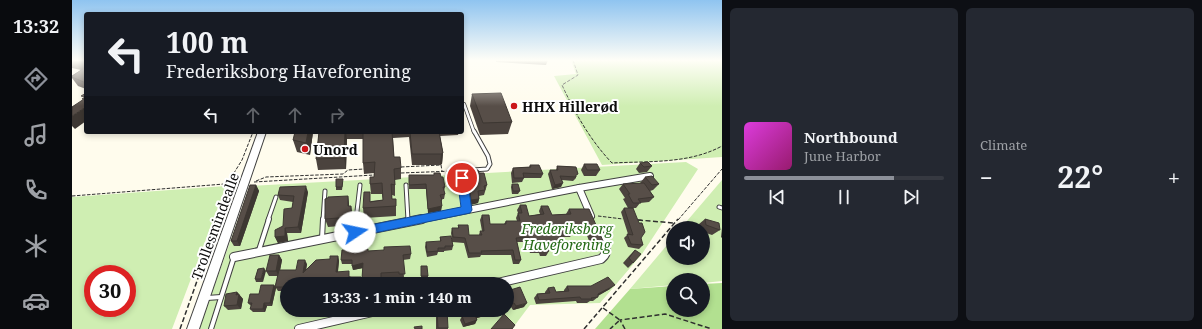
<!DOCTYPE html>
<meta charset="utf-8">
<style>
body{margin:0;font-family:"Noto Serif",serif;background:#242831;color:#f1f3f6;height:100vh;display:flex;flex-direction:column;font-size:15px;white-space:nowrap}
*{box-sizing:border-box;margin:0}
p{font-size:13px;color:#9ea1a6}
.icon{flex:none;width:22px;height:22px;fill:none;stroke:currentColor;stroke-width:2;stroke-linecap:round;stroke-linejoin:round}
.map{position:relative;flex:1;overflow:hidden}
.drawer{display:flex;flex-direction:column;gap:8px;padding:8px;background:#0d0f14;width:480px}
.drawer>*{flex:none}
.guide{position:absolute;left:12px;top:12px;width:380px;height:122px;border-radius:4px;box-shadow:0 2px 6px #0003;background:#171b24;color:#f1f3f6;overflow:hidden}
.fabs{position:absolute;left:594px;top:221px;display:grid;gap:8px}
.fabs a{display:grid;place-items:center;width:44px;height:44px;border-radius:50%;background:#171b24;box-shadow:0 2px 6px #0003;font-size:20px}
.speed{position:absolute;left:12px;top:265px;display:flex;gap:8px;font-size:20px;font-weight:700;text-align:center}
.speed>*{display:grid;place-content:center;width:52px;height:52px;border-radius:50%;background:#171b24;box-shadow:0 2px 6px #0003;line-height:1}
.speed .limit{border:6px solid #d22;background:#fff;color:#111}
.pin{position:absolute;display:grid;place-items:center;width:34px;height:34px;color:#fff;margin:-17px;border:2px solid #fff;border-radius:50%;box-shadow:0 1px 4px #0007}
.me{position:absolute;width:44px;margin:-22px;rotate:79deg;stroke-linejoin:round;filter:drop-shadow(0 0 3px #0008)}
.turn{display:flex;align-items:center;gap:14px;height:84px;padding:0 16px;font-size:18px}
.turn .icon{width:52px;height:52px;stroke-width:2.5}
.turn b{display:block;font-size:28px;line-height:34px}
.lanes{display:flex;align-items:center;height:38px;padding:0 16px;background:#0003;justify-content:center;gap:20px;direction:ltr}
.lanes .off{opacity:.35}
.big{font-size:30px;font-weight:700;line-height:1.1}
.drawer .widget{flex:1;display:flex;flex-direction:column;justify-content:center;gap:6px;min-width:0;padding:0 14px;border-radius:6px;background:#242831}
.song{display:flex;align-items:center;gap:12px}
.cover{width:48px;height:48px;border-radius:6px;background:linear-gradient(135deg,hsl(300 70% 55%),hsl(320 70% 35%))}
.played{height:4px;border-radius:2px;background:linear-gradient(90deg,#8c9099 75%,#363941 75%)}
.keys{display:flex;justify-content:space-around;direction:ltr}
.heat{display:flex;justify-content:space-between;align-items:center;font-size:22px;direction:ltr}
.drawer .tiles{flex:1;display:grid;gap:8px;grid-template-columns:repeat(2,1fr)}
.trip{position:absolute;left:208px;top:277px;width:234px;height:40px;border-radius:20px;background:#171b24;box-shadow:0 2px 6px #0003;font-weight:700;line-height:40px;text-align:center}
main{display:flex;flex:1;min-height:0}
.dock{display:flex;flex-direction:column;width:72px;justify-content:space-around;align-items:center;background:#090b0e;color:#9ea1a6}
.dock .icon{width:28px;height:28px}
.dock .on{color:#8c9099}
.dock b{font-size:18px;color:#f1f3f6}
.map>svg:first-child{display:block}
</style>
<main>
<nav class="dock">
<b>13:32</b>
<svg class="icon on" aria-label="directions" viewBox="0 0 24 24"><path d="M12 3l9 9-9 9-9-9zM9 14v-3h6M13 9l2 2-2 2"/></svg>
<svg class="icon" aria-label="music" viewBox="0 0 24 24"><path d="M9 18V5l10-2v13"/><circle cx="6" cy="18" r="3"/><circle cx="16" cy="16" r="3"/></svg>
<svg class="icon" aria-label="phone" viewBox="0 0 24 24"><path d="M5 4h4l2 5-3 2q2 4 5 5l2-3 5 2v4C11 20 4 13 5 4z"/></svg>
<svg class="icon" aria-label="climate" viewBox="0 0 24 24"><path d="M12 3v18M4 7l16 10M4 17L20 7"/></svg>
<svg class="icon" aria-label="car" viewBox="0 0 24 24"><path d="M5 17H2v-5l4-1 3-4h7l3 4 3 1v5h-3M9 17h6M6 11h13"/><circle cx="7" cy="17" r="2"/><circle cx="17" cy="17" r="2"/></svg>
</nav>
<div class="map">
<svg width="650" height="329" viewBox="0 0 650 329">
<rect width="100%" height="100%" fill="#fffced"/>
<g fill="#cfeeb2" fill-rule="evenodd">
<path d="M 499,60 L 650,60 L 650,157 L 530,165 L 482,76 L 504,74 Z"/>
<path d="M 614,162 L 626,169 L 570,254 L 528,303 L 458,305 L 440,329 L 127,329 L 178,186 ZM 215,284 L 435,284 L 435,310 L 215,310 Z"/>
<path d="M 650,180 L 650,281 L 631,283 L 631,280 L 601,280 L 601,285 L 558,289 L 601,238 L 601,258 L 631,258 L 631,228 L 609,228 Z"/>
<path d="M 154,186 L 100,329 L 0,329 L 0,197 ZM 21,274 L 55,274 L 55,308 L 21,308 Z"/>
</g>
<path fill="#b2e090" d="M 650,283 L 650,329 L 523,329 L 558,289 L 601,286 L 601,310 L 631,310 L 631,284 Z"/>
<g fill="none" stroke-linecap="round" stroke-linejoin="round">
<defs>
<path id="service-far2" d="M 390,104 L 392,104 L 402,132"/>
<g id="service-far1">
<path d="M 387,171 L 415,169 L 418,164 L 416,156 L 402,131"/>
<path d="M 390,178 L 395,210"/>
<path d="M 334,185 L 336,220"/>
<path d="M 647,207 L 650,208"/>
<path d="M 196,220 L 204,197"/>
<path d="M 251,220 L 253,191"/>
<path d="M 284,220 L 288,185"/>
</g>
<g id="service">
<path d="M 336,219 L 336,222"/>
<path d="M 283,232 L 284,219"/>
<path d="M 250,239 L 251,219"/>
<path d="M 187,250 L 197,219"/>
<path d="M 135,298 L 149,297"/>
<path d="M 139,329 L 162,257"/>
</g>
<g id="minor-far1">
<path d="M 507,188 L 519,216"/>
<path d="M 345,220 L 507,188 L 578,176"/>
</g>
<g id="minor">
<path d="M 162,257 L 350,219"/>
<path d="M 421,284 L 529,259 C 539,251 532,245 528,235"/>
<path d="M 227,329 L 309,310"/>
</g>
<path id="tertiary" d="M 186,132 L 194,132 L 127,329 L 115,329 Z"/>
</defs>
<use href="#service-far2" stroke="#404040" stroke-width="4"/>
<use href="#service-far1" stroke="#404040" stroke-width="5"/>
<use href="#service" stroke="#404040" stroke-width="6"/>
<use href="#minor-far1" stroke="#404040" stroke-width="8"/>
<use href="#minor" stroke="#404040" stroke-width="10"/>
<use href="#tertiary" stroke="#404040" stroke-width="2"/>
<g stroke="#2f2f2f" stroke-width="1" stroke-dasharray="3.5 1.5" stroke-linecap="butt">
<path d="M 501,60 L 506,75 L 490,85 C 503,113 518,140 540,163 C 577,161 617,164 650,146"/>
<path d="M 329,167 L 369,165 L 370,171"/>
<path d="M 329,173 L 382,171"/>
<path d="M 184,181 L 194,177 L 271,174 L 276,170 L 292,169"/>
<path d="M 182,182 L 302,175"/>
<path d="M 0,196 L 165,183"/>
<path d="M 526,216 L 551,219"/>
<path d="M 146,220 L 158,187 L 157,181 L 170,160 L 181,132"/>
<path d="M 566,220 L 571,220"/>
<path d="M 606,220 L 650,169"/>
</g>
<g stroke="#2f2f2f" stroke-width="1.5" stroke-dasharray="5 2.5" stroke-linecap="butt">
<path d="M 566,220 L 602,223"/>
<path d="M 531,308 L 548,320 L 538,329"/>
<path d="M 108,329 L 147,219"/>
<path d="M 512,329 L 606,219"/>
<path d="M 553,329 L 548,320 L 593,314 L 640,329"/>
</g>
<use href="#service-far2" stroke="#fff" stroke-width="2.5"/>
<use href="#service-far1" stroke="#fff" stroke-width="3"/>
<use href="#service" stroke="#fff" stroke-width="4"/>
<use href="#minor-far1" stroke="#fff" stroke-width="6"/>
<use href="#minor" stroke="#fff" stroke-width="8"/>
<use href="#tertiary" fill="#fff" fill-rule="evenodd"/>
</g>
<g fill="#4b433e">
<path d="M 0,60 L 14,60 L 14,89 L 6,86 L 0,78 L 0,76 L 9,70 L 0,68 Z"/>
<path d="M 424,60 L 476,60 L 474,65 L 424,62 Z"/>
<path d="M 400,94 L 440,122 L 436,134 L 408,135 L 398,106 Z"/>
<path d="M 241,132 L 238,155 L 225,152 L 221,140 Z"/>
<path d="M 247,132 L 387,132 L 386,135 L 368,136 L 371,153 L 370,164 L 368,165 L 340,165 L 337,137 L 321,138 L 322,157 L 329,168 L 329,179 L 323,180 L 323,196 L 320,195 L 320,199 L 324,206 L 324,216 L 292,218 L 291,208 L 299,201 L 311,200 L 310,194 L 299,194 L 298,184 L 302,177 L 302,173 L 292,174 L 291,163 L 291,139 L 275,139 L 274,169 L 246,170 L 244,159 Z"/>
<path d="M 568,163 L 580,166 L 575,172 L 567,173 L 564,169 Z"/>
<path d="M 512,164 L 528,170 L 524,176 L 512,176 L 509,170 Z"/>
<path d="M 458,165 L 471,174 L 469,178 L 452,178 L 450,182 L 440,183 L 439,173 L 441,168 L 457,167 Z"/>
<path d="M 485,166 L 504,167 L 504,178 L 501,181 L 490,180 L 489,187 L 480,189 L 476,174 L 478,170 L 484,170 Z"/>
<path d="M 401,170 L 407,173 L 415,185 L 412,195 L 407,196 L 407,199 L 406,203 L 398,205 L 396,188 L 397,183 L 401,182 L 399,175 Z"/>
<path d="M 362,173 L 369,177 L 373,187 L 372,191 L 373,194 L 372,199 L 370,199 L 369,211 L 356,213 L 354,189 L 337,189 L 337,175 L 362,175 Z"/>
<path d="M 573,177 L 587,184 L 581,190 L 578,191 L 582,197 L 577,202 L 568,203 L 564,208 L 561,208 L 571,245 L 567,249 L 556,247 L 552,238 L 556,234 L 549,212 L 552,208 L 556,208 L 551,199 L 553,198 L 547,189 L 551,184 L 569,183 L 568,183 Z"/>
<path d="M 271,182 L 270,190 L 264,190 L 264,187 Z"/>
<path d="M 440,184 L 448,191 L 446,194 L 440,194 L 439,187 Z"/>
<path d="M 184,185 L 187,191 L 168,246 L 162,246 L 159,241 Z"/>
<path d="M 236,192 L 229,233 L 215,233 L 216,241 L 206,243 L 203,237 L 211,226 L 220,208 L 221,202 L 208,200 L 206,195 Z"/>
<path d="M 276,196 L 277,206 L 279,206 L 280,214 L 280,225 L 256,227 L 253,219 Z"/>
<path d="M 448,205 L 457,216 L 468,214 L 467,211 L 469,206 L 480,215 L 494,214 L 497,209 L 531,241 L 527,246 L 519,246 L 514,233 L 500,234 L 498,237 L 489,237 L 492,245 L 488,250 L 477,250 L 477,251 L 474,256 L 468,256 L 467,253 L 458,253 L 454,242 L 445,242 L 449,260 L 447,264 L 441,264 L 439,255 L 409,255 L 408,257 L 396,258 L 392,243 L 380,242 L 381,246 L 380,250 L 372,251 L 372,252 L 366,252 L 365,255 L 355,257 L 353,247 L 354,242 L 368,242 L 368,237 L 380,240 L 379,233 L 380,228 L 386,228 L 386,225 L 397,235 L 407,235 L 408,231 L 410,231 L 408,220 L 410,215 L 418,224 L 432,224 L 434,221 L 445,221 L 444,218 L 446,213 L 445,210 Z"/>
<path d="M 633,219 L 648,230 L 640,235 L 631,232 L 631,228 L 627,228 L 627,224 Z"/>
<path d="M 650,228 L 650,238 L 649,237 Z"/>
<path d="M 563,250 L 561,263 L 556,268 L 551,263 L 558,255 Z"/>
<path d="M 296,251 L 339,254 L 338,259 L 331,260 L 332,278 L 327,279 L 327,277 L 309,278 L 309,283 L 291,284 L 290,279 L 291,268 L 281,270 L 280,264 L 270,264 L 269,260 Z"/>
<path d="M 207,255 L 210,260 L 208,270 L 224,270 L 235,264 L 234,269 L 266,256 L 267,261 L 266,272 L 290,281 L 290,284 L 215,284 L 215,291 L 206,291 L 204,288 L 200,306 L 195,306 L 193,312 L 181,312 L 178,309 L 179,306 L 176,303 L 202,285 L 203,287 L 206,276 L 197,276 L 194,271 Z"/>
<path d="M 349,266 L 356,276 L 356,279 L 349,279 Z"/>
<path d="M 186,269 L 191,282 L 184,282 L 183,279 Z"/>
<path d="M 495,286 L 538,289 L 526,296 L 526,297 L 521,301 L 518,301 L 515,303 L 505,303 L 504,301 L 464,304 L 462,298 L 465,294 L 473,293 L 473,292 L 476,288 L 484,292 L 492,291 L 492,290 Z"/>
<path d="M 435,291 L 452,307 L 441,310 L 439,307 L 435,308 Z"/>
<path d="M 165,292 L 171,299 L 169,309 L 156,310 L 152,306 Z"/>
<path d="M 365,310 L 376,328 L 376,329 L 364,329 L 364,314 Z"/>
<path d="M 392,310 L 431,310 L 429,314 L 416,317 L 416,315 L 405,318 L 403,324 L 391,327 L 388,320 L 390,316 L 391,315 L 390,313 Z"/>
</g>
<g fill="#3d3732">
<path d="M 1,60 L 14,60 L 14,67 L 9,70 Z"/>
<path d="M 14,107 L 14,121 L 3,129 L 0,126 L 0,116 Z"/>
<path d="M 236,132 L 241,132 L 238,155 L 234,143 Z"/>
<path d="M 273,132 L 274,132 L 275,139 L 274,169 L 272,158 Z"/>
<path d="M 371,153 L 370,164 L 368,165 L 369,154 Z"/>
<path d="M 491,183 L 489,187 L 480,189 L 483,185 Z"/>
<path d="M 184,185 L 187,191 L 168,246 L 165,241 Z"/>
<path d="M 234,186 L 236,192 L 229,233 L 226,227 Z"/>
<path d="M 276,196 L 277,204 L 277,214 L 276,206 Z"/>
<path d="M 407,199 L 406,203 L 398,205 L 399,200 Z"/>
<path d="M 279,206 L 280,214 L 280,225 L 279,217 Z"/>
<path d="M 370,206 L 369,211 L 356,213 L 356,209 Z"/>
<path d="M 213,228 L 215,233 L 216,241 L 206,243 L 203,237 Z"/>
<path d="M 207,255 L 210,260 L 207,276 L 204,271 Z"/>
<path d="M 266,256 L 267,261 L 265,277 L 264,272 Z"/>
<path d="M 233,260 L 235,264 L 233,278 L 231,273 Z"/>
<path d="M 291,263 L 291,268 L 281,270 L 280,266 Z"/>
<path d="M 192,268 L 194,271 L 191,282 L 189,279 Z"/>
<path d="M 202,285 L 204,288 L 200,306 L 198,303 Z"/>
<path d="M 543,285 L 538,289 L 521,298 L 526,294 Z"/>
<path d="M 165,292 L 171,299 L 169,309 L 165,305 L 164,295 Z"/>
<path d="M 192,303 L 195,306 L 193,312 L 191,309 Z"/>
<path d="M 455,303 L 452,307 L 441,310 L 444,306 Z"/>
<path d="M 431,310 L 429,314 L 416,317 L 419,313 Z"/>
<path d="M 418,311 L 416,315 L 401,319 L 403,315 Z"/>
<path d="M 405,320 L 403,324 L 391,327 L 393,324 Z"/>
</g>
<g fill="#574e48" stroke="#3d3732">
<path d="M 14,67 L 14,83 L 0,77 L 0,76 Z"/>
<path d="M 14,93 L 14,107 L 0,116 L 0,107 L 12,99 L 10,99 L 13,97 L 9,96 Z"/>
<path d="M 429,93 L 440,122 L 411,123 L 400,94 Z"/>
<path d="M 223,132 L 236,132 L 234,143 L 221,140 Z"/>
<path d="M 247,132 L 273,132 L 272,158 L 244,159 Z"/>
<path d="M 291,132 L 320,132 L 322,157 L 328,157 L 329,168 L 322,169 L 323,185 L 319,184 L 320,199 L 324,199 L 324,206 L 291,208 L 292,192 L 298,192 L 298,202 L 311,200 L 310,183 L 298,184 L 298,177 L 302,177 L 303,162 L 291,163 Z"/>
<path d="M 338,132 L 367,132 L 371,153 L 369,154 L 340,154 Z"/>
<path d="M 576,162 L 580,166 L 572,167 L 568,163 Z"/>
<path d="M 512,164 L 525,164 L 528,170 L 515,170 Z"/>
<path d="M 458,165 L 467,165 L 471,174 L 451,173 L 452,178 L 442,178 L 441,168 L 459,167 Z"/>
<path d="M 485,166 L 504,167 L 506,174 L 504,175 L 504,177 L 488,176 L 491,183 L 483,185 L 478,170 L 486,170 Z"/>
<path d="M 401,170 L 406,170 L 407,173 L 412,173 L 415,185 L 412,186 L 413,190 L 406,191 L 407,199 L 399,200 L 397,183 L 404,182 Z"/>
<path d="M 362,173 L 368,173 L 369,177 L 371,177 L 373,187 L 371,187 L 373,194 L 368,195 L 370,200 L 369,200 L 370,206 L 356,209 L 354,184 L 337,185 L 337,175 L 362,175 Z"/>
<path d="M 580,176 L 587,184 L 580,185 L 573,177 Z"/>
<path d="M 264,179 L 271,179 L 270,187 L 264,187 Z"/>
<path d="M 572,183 L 582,197 L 566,199 L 569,203 L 561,203 L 556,194 L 558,194 L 551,184 Z"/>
<path d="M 440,184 L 446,184 L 448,191 L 441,191 Z"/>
<path d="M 178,185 L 184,185 L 165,241 L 159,241 Z"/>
<path d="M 234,186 L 226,227 L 213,228 L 213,236 L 203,237 L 203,230 L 211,226 L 212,209 L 220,208 L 222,196 L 206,195 L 208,187 Z"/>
<path d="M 276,196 L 276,206 L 279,206 L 279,217 L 253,219 L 253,199 L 256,198 L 256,197 Z"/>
<path d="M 448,205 L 454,205 L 457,216 L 472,214 L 469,206 L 476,206 L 480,215 L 499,214 L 497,209 L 517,209 L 531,241 L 523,241 L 518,229 L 500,230 L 501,233 L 487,233 L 492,245 L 475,246 L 477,251 L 471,252 L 470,249 L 460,249 L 457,237 L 444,238 L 449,260 L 443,260 L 441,250 L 409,251 L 410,253 L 397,253 L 393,238 L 381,237 L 380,228 L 387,228 L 386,225 L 396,225 L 397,235 L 410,235 L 408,231 L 412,231 L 410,215 L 417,215 L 418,224 L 434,224 L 434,221 L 448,221 L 446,213 L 450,213 Z"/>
<path d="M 552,208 L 561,208 L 567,223 L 570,223 L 573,232 L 569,238 L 571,245 L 559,244 L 555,234 L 561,235 Z"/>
<path d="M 633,219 L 647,223 L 648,230 L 634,225 Z"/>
<path d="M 379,236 L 381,246 L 373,246 L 373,248 L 366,248 L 366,251 L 355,252 L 354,242 L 369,241 L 368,237 Z"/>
<path d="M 338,246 L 339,254 L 331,255 L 333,274 L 327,274 L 327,272 L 309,273 L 309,279 L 290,279 L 291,263 L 280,266 L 280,260 L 269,260 L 270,250 L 290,249 L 296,249 L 296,251 L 312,250 L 312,247 Z"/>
<path d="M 563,250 L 569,254 L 561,263 L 557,258 Z"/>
<path d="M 198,255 L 207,255 L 204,271 L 194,271 Z"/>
<path d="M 258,256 L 266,256 L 264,272 L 277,271 L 277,277 L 289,277 L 289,284 L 266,284 L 266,280 L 256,280 L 256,283 L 249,283 L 249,284 L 215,284 L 215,287 L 203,287 L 207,270 L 224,270 L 226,260 L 233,260 L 231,273 L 244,260 L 258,259 Z"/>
<path d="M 349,266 L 355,266 L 356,276 L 349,276 Z"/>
<path d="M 192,268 L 189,279 L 183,279 L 186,269 Z"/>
<path d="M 536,277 L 543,285 L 526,294 L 526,297 L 519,298 L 520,299 L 509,299 L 508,297 L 467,300 L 465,294 L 478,293 L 476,288 L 482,287 L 484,292 L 497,291 L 495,286 L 519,286 Z"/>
<path d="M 189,285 L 202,285 L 198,303 L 192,303 L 191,309 L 178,309 L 180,303 L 176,303 L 178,294 L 187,294 Z"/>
<path d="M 448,287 L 455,303 L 444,306 L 442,303 L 435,304 L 435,299 L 438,298 L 435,291 Z"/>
<path d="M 165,292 L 164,295 L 167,294 L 165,305 L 152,306 L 154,294 Z"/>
<path d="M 365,310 L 375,310 L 376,328 L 366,328 Z"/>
<path d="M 392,310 L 431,310 L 419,313 L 418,311 L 403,315 L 405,320 L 393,324 L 390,316 L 394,314 Z"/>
<path d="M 432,314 L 443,325 L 440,329 L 419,329 Z"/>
<path d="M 350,326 L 350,329 L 343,329 L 342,327 Z"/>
</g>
<linearGradient id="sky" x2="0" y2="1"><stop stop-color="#8fc4f0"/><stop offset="0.57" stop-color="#fffef7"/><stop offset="1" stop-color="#fffef7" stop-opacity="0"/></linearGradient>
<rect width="650" height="106" fill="url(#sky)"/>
<path fill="#1a73e8" stroke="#114b97" d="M 390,175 L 395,178 L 400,210 L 398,213 L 283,237 L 279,236 L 277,232 L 279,229 L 283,228 L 389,207 L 385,178 Z"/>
<g fill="#cb161a" stroke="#fff" stroke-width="1.5">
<circle cx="442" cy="106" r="4"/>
<circle cx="233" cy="149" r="4"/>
</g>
<g text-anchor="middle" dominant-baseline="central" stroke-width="4" stroke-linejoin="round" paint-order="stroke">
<g font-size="14" font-weight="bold" fill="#0d0d0d" stroke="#fff" text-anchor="start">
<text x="450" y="106">HHX Hillerød</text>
<text x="241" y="149">Unord</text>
</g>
<g font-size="14" fill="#0d0d0d" stroke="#fff">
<text transform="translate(143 226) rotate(-70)">Trollesmindealle</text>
</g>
<g font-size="14" font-style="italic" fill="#266b17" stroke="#fff">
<text x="495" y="228">Frederiksborg<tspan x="495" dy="16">Haveforening</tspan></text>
</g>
</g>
</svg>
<div class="fabs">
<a><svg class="icon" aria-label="sound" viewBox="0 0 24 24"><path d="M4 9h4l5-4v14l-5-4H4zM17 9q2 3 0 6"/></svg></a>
<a><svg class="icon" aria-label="search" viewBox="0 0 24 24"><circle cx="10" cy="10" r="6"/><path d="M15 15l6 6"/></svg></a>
</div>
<div class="speed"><div class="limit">30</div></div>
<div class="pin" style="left:390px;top:178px;background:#d93025"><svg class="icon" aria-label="arrive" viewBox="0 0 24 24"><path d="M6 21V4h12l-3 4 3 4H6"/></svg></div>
<svg class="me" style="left:283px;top:232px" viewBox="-20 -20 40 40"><circle r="19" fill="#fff"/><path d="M0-13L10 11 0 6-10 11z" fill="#1a73e8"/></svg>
<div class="trip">13:33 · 1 min · 140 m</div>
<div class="guide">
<div class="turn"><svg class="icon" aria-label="left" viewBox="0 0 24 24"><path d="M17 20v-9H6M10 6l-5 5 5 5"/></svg><div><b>100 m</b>Frederiksborg Haveforening</div></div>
<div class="lanes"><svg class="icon" aria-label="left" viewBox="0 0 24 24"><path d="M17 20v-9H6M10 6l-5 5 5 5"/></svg><svg class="icon off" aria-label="ahead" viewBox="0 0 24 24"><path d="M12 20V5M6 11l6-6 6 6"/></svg><svg class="icon off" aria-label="ahead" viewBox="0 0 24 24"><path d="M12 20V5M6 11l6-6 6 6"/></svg><svg class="icon off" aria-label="right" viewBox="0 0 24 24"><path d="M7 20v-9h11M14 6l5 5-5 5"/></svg></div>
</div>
</div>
<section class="drawer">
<div class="tiles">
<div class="widget">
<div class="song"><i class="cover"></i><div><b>Northbound</b><p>June Harbor</p></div></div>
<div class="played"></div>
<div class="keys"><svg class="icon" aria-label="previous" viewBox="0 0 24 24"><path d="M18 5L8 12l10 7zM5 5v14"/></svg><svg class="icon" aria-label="pause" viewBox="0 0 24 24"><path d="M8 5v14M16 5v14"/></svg><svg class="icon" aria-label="next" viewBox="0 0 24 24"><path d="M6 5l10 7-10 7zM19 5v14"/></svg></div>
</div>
<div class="widget"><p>Climate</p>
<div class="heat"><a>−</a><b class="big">22°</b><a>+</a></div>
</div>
</div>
</section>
</main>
